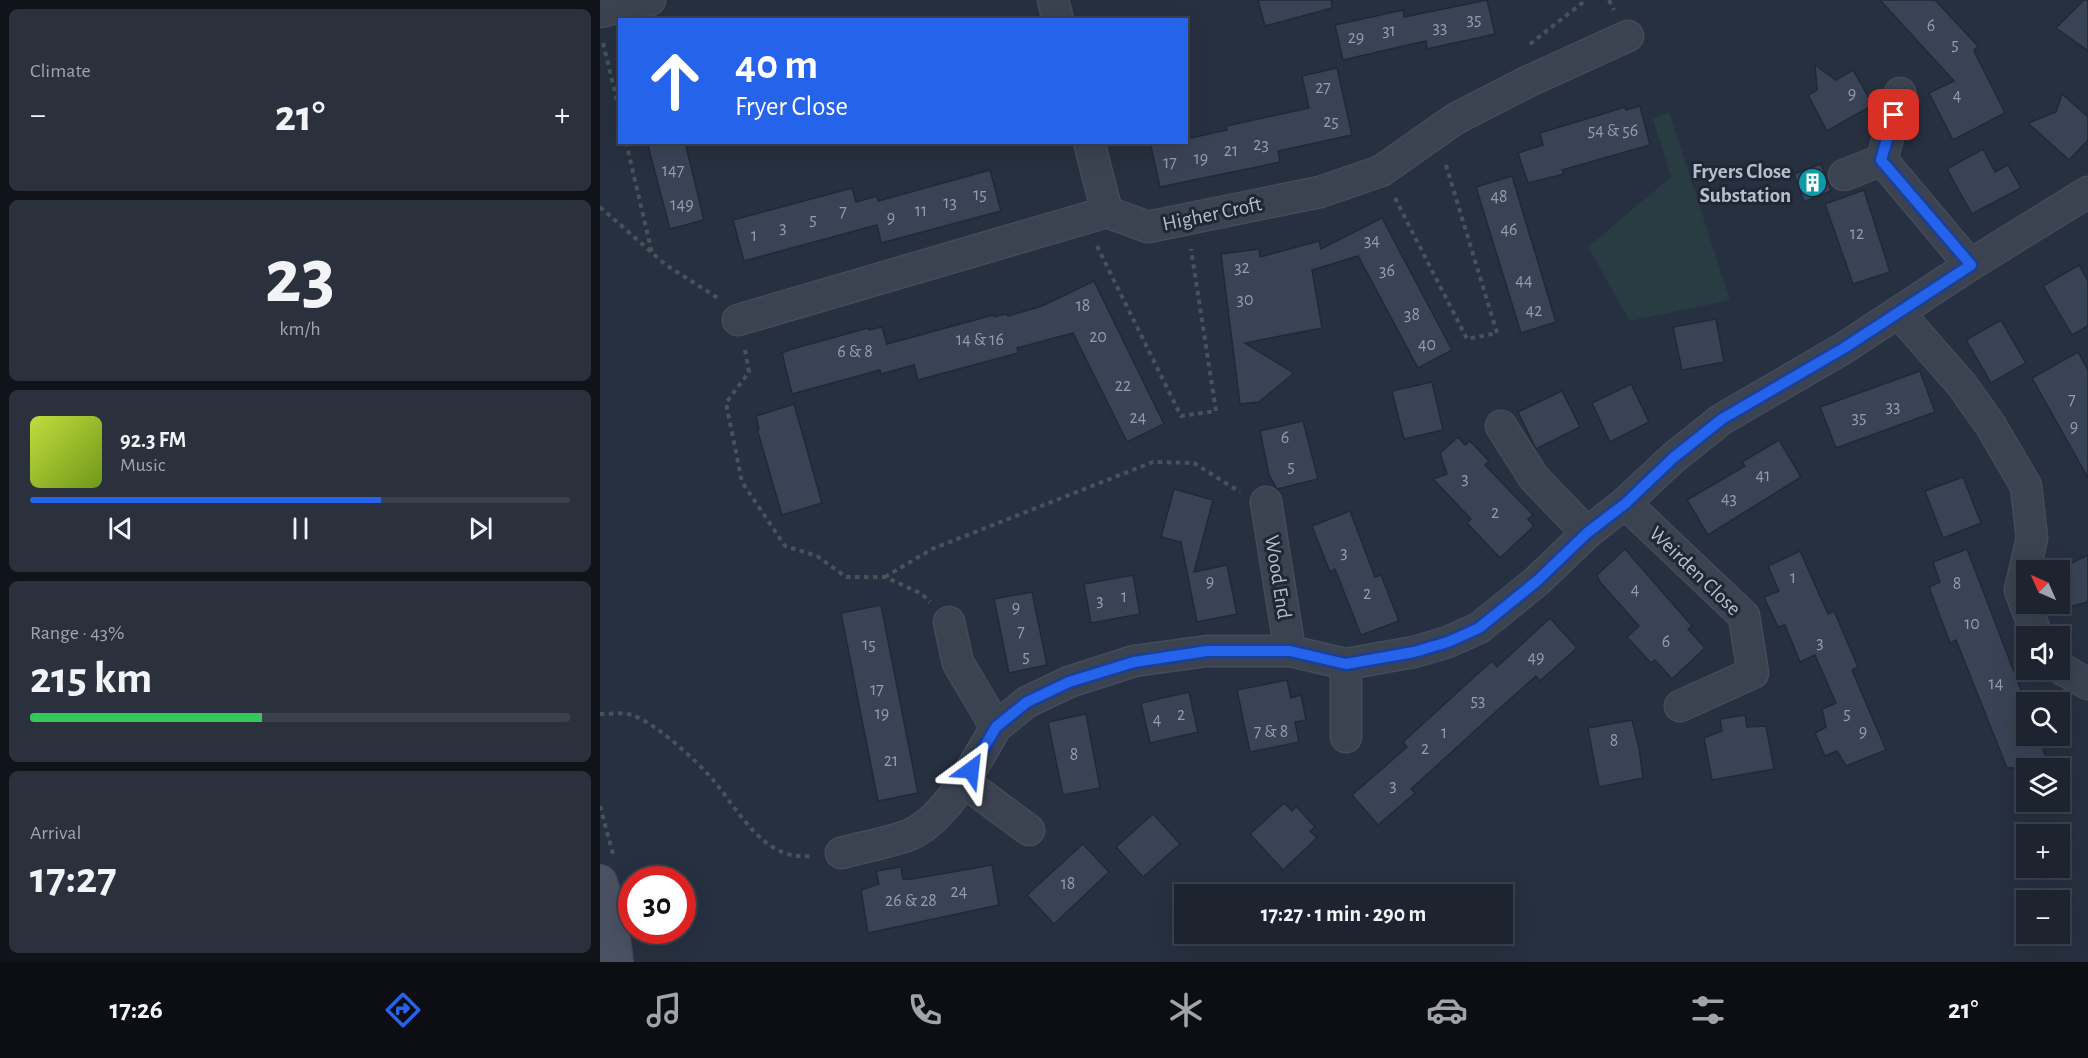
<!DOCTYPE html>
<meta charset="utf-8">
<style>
body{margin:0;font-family:"Alegreya Sans",sans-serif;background:#2a303c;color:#f1f3f6;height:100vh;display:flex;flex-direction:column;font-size:22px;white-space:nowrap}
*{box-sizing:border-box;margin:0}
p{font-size:20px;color:#a0a4ab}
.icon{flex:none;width:33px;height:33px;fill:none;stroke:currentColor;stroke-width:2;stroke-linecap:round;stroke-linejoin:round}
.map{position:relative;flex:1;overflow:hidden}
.sheet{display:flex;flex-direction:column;gap:9px;padding:9px;background:#10141a;width:600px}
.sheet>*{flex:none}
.guide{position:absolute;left:18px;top:18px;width:570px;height:126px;border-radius:0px;box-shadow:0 6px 24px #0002,0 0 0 2px #3b414c;background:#2563eb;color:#fff;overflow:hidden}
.needle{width:39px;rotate:315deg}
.tools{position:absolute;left:1416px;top:560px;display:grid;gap:12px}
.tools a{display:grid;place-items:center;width:54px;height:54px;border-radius:0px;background:#1d2430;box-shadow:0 6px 24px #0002,0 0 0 2px #3b414c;font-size:30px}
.speed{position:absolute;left:18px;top:866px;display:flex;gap:12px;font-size:30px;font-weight:700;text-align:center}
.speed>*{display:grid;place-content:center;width:78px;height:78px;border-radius:50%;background:#1d2430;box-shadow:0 6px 24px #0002,0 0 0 2px #3b414c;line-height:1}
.speed .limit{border:9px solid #d22;background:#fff;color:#111}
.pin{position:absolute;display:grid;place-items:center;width:51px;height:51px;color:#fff;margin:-26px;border-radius:12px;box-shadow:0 3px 9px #0006}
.me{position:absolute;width:66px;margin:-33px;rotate:30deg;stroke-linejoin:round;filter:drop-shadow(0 0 4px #0008)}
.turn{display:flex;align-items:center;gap:21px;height:126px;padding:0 18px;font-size:27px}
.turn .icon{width:78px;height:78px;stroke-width:2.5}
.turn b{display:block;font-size:42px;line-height:51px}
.big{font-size:45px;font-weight:600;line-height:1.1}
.sheet .tile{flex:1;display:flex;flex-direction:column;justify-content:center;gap:9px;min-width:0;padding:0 21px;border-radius:9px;background:#2a303c}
.sheet .dial{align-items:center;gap:0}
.dial b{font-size:78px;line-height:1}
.song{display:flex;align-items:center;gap:18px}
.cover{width:72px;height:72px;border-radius:9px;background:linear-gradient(135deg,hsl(70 70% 55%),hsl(80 70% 35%))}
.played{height:6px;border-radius:3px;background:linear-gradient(90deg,#2563eb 65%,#3b414c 65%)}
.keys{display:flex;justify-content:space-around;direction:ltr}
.heat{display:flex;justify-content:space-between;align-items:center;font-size:33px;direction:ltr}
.charge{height:9px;border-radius:4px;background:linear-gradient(90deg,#34c759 43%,#3b414c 0)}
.trip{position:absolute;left:574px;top:884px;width:339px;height:60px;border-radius:0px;background:#1d2430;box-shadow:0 6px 24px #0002,0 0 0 2px #3b414c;font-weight:600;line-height:60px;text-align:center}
.tabs{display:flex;height:96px;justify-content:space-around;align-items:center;background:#0c0e13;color:#a0a4ab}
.tabs .icon{width:42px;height:42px}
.tabs .current{color:#2563eb}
.tabs b{font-size:27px;color:#f1f3f6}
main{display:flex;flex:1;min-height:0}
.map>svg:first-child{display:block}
</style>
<main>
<section class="sheet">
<div class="tile"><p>Climate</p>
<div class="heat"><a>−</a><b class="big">21°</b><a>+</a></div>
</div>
<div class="tile dial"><b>23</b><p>km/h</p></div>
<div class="tile">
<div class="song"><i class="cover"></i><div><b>92.3 FM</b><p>Music</p></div></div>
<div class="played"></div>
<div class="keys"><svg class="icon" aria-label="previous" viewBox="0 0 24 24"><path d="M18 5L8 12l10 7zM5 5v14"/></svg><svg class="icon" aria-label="pause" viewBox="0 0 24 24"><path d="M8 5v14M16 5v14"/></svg><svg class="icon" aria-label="next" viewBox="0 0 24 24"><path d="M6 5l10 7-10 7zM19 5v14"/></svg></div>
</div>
<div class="tile"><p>Range · 43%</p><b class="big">215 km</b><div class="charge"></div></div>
<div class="tile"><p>Arrival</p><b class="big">17:27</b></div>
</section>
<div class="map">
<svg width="1488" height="962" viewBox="0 0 1488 962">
<rect width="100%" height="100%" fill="#273040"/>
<path fill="#293c41" d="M 1069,112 L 1130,300 L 1030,321 L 988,247 L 1071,177 L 1053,119 Z"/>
<g fill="#394356" stroke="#212937" stroke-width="1.5">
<path d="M 658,0 L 731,0 L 732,8 L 665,26 Z"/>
<path d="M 887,0 L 895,34 L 827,49 L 826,41 L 743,60 L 735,25 L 803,10 L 804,17 Z"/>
<path d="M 1280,0 L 1335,0 L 1378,46 L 1374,51 L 1405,113 L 1353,140 L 1329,93 L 1354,81 Z"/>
<path d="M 1484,0 L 1488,0 L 1488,51 L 1456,28 Z"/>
<path d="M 1215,65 L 1236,80 L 1253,70 L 1273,105 L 1227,131 L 1208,95 L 1217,90 Z"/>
<path d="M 737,68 L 752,135 L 678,151 L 680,162 L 560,187 L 550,142 L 586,142 L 586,139 L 627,130 L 626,126 L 709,108 L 702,76 Z"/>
<path d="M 1462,94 L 1488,117 L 1488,140 L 1469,160 L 1428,123 L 1456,112 Z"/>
<path d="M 1040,106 L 1050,145 L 962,170 L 964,174 L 928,183 L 918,153 L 943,145 L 940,133 L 1025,107 L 1026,110 Z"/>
<path d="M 47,142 L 85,142 L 104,220 L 70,229 Z"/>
<path d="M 1383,149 L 1395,172 L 1408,165 L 1421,188 L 1372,214 L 1347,169 Z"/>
<path d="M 1221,164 L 1231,191 L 1204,202 L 1194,174 Z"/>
<path d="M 390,170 L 401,211 L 281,243 L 277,225 L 144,261 L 133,220 L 252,188 L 256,202 L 277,196 L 278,201 Z"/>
<path d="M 912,176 L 956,322 L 921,333 L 876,187 Z"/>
<path d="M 1264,190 L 1290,272 L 1253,284 L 1225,204 Z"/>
<path d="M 782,218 L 852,350 L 818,368 L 758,256 L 712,270 L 722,328 L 645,343 L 694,373 L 659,402 L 640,404 L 621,254 L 659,249 L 660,257 L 719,241 L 721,249 Z"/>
<path d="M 1479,265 L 1488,281 L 1488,326 L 1472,335 L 1443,286 Z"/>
<path d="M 494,281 L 564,424 L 527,442 L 473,333 L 417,348 L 418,353 L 318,380 L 314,365 L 281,374 L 280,370 L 192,394 L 182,353 L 192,349 L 268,328 L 269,330 L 282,327 L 287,344 L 393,315 L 394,317 L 407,314 L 408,316 L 442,306 Z"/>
<path d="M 1116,319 L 1124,362 L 1082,370 L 1073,327 Z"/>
<path d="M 1401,320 L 1426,363 L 1391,383 L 1366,340 Z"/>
<path d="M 1478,352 L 1488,370 L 1488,478 L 1432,378 Z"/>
<path d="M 1320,371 L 1335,412 L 1236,448 L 1220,407 Z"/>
<path d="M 832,382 L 843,430 L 804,439 L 792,391 Z"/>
<path d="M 1031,384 L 1049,422 L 1010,442 L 992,403 Z"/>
<path d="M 962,391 L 980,427 L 936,449 L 918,412 Z"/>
<path d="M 194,404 L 222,503 L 182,515 L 157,429 L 159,429 L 156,416 Z"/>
<path d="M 703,421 L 718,479 L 677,489 L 669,475 L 660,431 Z"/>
<path d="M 858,437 L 865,445 L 870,441 L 889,461 L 885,465 L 933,515 L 928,519 L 934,526 L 900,558 L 867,523 L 871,519 L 833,479 L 847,474 L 840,453 Z"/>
<path d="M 1179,440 L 1201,477 L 1108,535 L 1087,500 L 1145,466 L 1142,462 Z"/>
<path d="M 1363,477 L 1381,523 L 1343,538 L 1325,491 Z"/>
<path d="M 574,489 L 613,500 L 594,572 L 627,565 L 637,614 L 597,622 L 581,542 L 561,537 Z"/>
<path d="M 750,511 L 775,577 L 781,575 L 799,621 L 761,635 L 735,569 L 730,572 L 712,526 Z"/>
<path d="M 1025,549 L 1092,626 L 1088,629 L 1105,648 L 1072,679 L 1055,660 L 1051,663 L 1027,637 L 1039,626 L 1000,582 L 997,575 Z"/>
<path d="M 1367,549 L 1426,703 L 1426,735 L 1438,735 L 1450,768 L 1407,768 L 1356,640 L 1350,643 L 1329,587 L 1340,582 L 1333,562 Z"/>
<path d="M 1200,551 L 1228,614 L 1234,611 L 1258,667 L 1252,670 L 1286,750 L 1246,766 L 1237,751 L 1225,756 L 1215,733 L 1226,727 L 1222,709 L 1236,703 L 1215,655 L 1200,662 L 1185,625 L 1178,627 L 1164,597 L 1179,591 L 1168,566 Z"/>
<path d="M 1488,555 L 1488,602 L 1461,609 L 1458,603 L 1458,570 Z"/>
<path d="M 533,575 L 540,614 L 491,623 L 484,584 Z"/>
<path d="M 432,592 L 447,665 L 409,673 L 394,599 Z"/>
<path d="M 281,605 L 318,793 L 278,801 L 241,613 Z"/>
<path d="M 950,618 L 977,648 L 940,681 L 936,676 L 900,708 L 811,789 L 815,793 L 778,825 L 752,795 L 807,747 L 803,742 L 873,678 L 892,661 L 897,667 Z"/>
<path d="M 687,680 L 691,698 L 701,695 L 706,720 L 695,722 L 699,742 L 650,752 L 637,690 Z"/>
<path d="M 589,692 L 598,732 L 550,743 L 541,703 Z"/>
<path d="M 486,714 L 500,788 L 463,795 L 448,722 Z"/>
<path d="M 1145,715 L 1147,727 L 1166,726 L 1174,769 L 1112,780 L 1104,738 L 1122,731 L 1120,719 Z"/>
<path d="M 1032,720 L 1039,748 L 1043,778 L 999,787 L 988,728 Z"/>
<path d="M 684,803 L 692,811 L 696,806 L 715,827 L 710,831 L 717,838 L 683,870 L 650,834 Z"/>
<path d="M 553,814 L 580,844 L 543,877 L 516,847 Z"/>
<path d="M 483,844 L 509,872 L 454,924 L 427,895 Z"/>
<path d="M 392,865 L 399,905 L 268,933 L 261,890 L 279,884 L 276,871 L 301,867 L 303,879 L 312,879 Z"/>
</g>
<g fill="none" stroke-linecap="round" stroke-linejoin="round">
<defs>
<g id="street">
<path d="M 453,0 L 458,20"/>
<path d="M 0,12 L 50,0"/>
<path d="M 1300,93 L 1282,160 L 1370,265"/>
<path d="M 489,142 L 507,212"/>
<path d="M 1244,175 L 1282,160"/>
<path d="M 1299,313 L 1362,385 L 1391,426 L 1426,486 L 1432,538 L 1420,590 L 1437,636"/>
<path d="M 138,320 L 507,212 L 548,227 L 720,192 L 781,171 L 855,119 L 929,81 L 1028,36"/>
<path d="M 901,426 L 934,478 L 987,533"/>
<path d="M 666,502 L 690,651"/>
<path d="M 1025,503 L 1144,616 L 1153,673 L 1080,706"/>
<path d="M 349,622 L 358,663 L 396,727 L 427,702 L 469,682 L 534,661 L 607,651 L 690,651 L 746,664 L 814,652 L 848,642 L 879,628 L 937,581 L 987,533 L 1025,503 L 1073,458 L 1122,419 L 1244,348 L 1370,265 L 1488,192"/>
<path d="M 1460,668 L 1488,684"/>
<path d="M 746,737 L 746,664"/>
<path d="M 364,782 L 429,830"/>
<path d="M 241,853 C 263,847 287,843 309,835 C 347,819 376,761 396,727"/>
</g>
<path id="secondary" d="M 0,882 L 10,915 L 16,962"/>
</defs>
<use href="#street" stroke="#444b59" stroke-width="33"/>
<use href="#secondary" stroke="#444b59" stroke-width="36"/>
<g stroke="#425559" stroke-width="4" stroke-dasharray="4.5 4.5" stroke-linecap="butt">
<path d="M 1009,0 L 1014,10"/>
<path d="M 3,43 L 20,113"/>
<path d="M 930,44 L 986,0"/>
<path d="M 26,142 L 52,253"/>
<path d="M 795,198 L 867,339 L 897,333 L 845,162"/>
<path d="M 0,207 L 66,265 L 118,298"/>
<path d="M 497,246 L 581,416 L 616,411 L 591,249"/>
<path d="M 145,350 L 149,372 L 126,403 L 142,482 L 185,546 L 217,556 L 246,577 L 285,577 L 322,594 L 330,602"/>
<path d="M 285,577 L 332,549 L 553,462 L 594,463 L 640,492"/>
<path d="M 0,714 C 10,714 23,712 32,715 C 57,724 97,761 114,781 C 139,811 164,861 210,856"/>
<path d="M 0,806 L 13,854"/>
</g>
<use href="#street" stroke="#3b4250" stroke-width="30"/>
<use href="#secondary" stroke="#495163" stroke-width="33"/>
</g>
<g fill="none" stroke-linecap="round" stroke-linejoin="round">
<defs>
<path id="route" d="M 371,770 L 396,727 L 427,702 L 469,682 L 534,662 L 607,651 L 690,651 L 746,664 L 814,652 L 848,642 L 879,628 L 937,581 L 987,533 L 1026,503 L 1073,458 L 1122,419 L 1244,348 L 1371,265 L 1281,160 L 1294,115"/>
</defs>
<use href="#route" stroke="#184099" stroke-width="15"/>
<use href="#route" stroke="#2563eb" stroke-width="10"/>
</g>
<defs>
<symbol id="building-disc" viewBox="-11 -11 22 22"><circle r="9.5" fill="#0f9aa8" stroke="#1f2735"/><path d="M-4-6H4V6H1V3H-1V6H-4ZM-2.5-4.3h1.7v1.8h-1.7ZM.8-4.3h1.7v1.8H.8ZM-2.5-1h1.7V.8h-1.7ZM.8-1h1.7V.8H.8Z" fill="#fff"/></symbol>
</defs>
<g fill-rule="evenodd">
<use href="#building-disc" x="1196" y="166" width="33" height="33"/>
</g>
<g text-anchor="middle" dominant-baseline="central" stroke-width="6" stroke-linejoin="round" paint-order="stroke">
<g font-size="18" fill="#969cab">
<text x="874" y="20">35</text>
<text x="1331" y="26">6</text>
<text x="840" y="28">33</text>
<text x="789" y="31">31</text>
<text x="756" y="38">29</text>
<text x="1355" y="45">5</text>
<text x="723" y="88">27</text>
<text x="1252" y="94">9</text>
<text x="1357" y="96">4</text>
<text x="731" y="122">25</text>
<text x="1013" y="131">54 &amp; 56</text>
<text x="661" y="145">23</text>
<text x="631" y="151">21</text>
<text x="601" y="159">19</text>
<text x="570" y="163">17</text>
<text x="73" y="171">147</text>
<text x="380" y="195">15</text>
<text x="899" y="197">48</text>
<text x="350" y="203">13</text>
<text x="82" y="205">149</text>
<text x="321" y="211">11</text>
<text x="243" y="212">7</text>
<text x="291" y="218">9</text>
<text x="213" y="220">5</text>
<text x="183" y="228">3</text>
<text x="909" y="230">46</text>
<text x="1257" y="234">12</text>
<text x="154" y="236">1</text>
<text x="772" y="241">34</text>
<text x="642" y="268">32</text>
<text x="787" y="271">36</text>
<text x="924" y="281">44</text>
<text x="645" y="300">30</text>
<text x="483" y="306">18</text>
<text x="934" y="311">42</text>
<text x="812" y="315">38</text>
<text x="498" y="337">20</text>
<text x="380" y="340">14 &amp; 16</text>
<text x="827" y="345">40</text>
<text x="255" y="352">6 &amp; 8</text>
<text x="523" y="386">22</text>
<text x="1472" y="400">7</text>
<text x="1293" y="407">33</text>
<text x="538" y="418">24</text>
<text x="1259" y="418">35</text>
<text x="1474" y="427">9</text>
<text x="685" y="438">6</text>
<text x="691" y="467">5</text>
<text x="1163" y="476">41</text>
<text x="865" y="479">3</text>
<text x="1129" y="499">43</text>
<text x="895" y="513">2</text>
<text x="744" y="553">3</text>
<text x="1193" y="578">1</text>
<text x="610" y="582">9</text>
<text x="1357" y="584">8</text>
<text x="1035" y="590">4</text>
<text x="767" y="594">2</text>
<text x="524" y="597">1</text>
<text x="500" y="601">3</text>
<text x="416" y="608">9</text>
<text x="1372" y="624">10</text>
<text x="421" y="632">7</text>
<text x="1066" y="642">6</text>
<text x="1220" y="643">3</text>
<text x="269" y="645">15</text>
<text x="426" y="657">5</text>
<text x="936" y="658">49</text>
<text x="1396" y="684">14</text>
<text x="277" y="690">17</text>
<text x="878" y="701">53</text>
<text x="282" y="714">19</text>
<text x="1247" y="714">5</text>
<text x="581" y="715">2</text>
<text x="557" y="720">4</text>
<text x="671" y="732">7 &amp; 8</text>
<text x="1263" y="732">9</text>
<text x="844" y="733">1</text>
<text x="1014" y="741">8</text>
<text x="825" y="749">2</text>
<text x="474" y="755">8</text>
<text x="291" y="761">21</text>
<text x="793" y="786">3</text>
<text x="468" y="884">18</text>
<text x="359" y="892">24</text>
<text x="311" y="901">26 &amp; 28</text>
</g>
<g font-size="21" font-weight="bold" fill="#b7bdca" stroke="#1f2735" text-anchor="end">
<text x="1191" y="171">Fryers Close<tspan x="1191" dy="24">Substation</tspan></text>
</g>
<g font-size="21" fill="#b7bdca" stroke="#1f2735">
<text transform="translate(612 214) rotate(-12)">Higher Croft</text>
<text transform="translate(1095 571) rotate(44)">Weirden Close</text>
<text transform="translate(678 577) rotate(81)">Wood End</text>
</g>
</g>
</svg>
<div class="tools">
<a><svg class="needle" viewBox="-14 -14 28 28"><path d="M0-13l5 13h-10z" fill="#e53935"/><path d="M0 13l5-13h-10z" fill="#a0a4ab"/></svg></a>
<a><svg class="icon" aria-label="sound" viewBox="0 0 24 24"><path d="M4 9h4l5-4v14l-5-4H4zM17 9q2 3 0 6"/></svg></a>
<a><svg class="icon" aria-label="search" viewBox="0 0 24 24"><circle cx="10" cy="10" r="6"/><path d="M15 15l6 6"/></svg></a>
<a><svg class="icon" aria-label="layers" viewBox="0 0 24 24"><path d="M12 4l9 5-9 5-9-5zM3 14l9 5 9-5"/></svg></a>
<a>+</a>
<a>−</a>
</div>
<div class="speed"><div class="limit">30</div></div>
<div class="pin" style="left:1294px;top:115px;background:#d93025"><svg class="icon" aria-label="arrive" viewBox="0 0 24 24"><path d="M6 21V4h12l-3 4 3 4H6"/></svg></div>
<svg class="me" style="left:371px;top:770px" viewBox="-20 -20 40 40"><path d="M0-17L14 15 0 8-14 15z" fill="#2563eb" stroke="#fff" stroke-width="4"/></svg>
<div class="trip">17:27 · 1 min · 290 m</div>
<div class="guide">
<div class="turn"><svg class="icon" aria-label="ahead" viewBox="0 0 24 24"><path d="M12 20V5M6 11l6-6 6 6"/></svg><div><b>40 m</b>Fryer Close</div></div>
</div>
</div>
</main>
<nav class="tabs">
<b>17:26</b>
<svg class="icon current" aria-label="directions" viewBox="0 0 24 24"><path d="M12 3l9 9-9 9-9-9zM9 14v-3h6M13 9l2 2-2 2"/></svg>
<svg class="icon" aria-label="music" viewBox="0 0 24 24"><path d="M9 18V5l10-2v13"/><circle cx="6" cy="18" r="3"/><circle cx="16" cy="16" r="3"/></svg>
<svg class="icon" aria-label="phone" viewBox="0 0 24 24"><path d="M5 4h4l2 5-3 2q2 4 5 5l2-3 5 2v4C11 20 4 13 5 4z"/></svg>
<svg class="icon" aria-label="climate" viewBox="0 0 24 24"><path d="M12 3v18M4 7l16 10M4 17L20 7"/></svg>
<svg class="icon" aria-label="car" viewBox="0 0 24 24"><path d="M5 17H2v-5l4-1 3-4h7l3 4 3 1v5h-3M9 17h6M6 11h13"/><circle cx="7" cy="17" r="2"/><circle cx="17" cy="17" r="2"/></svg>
<svg class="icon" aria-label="filters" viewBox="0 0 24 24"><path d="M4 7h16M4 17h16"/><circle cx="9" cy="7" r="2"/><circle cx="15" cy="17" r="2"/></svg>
<b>21°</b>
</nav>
